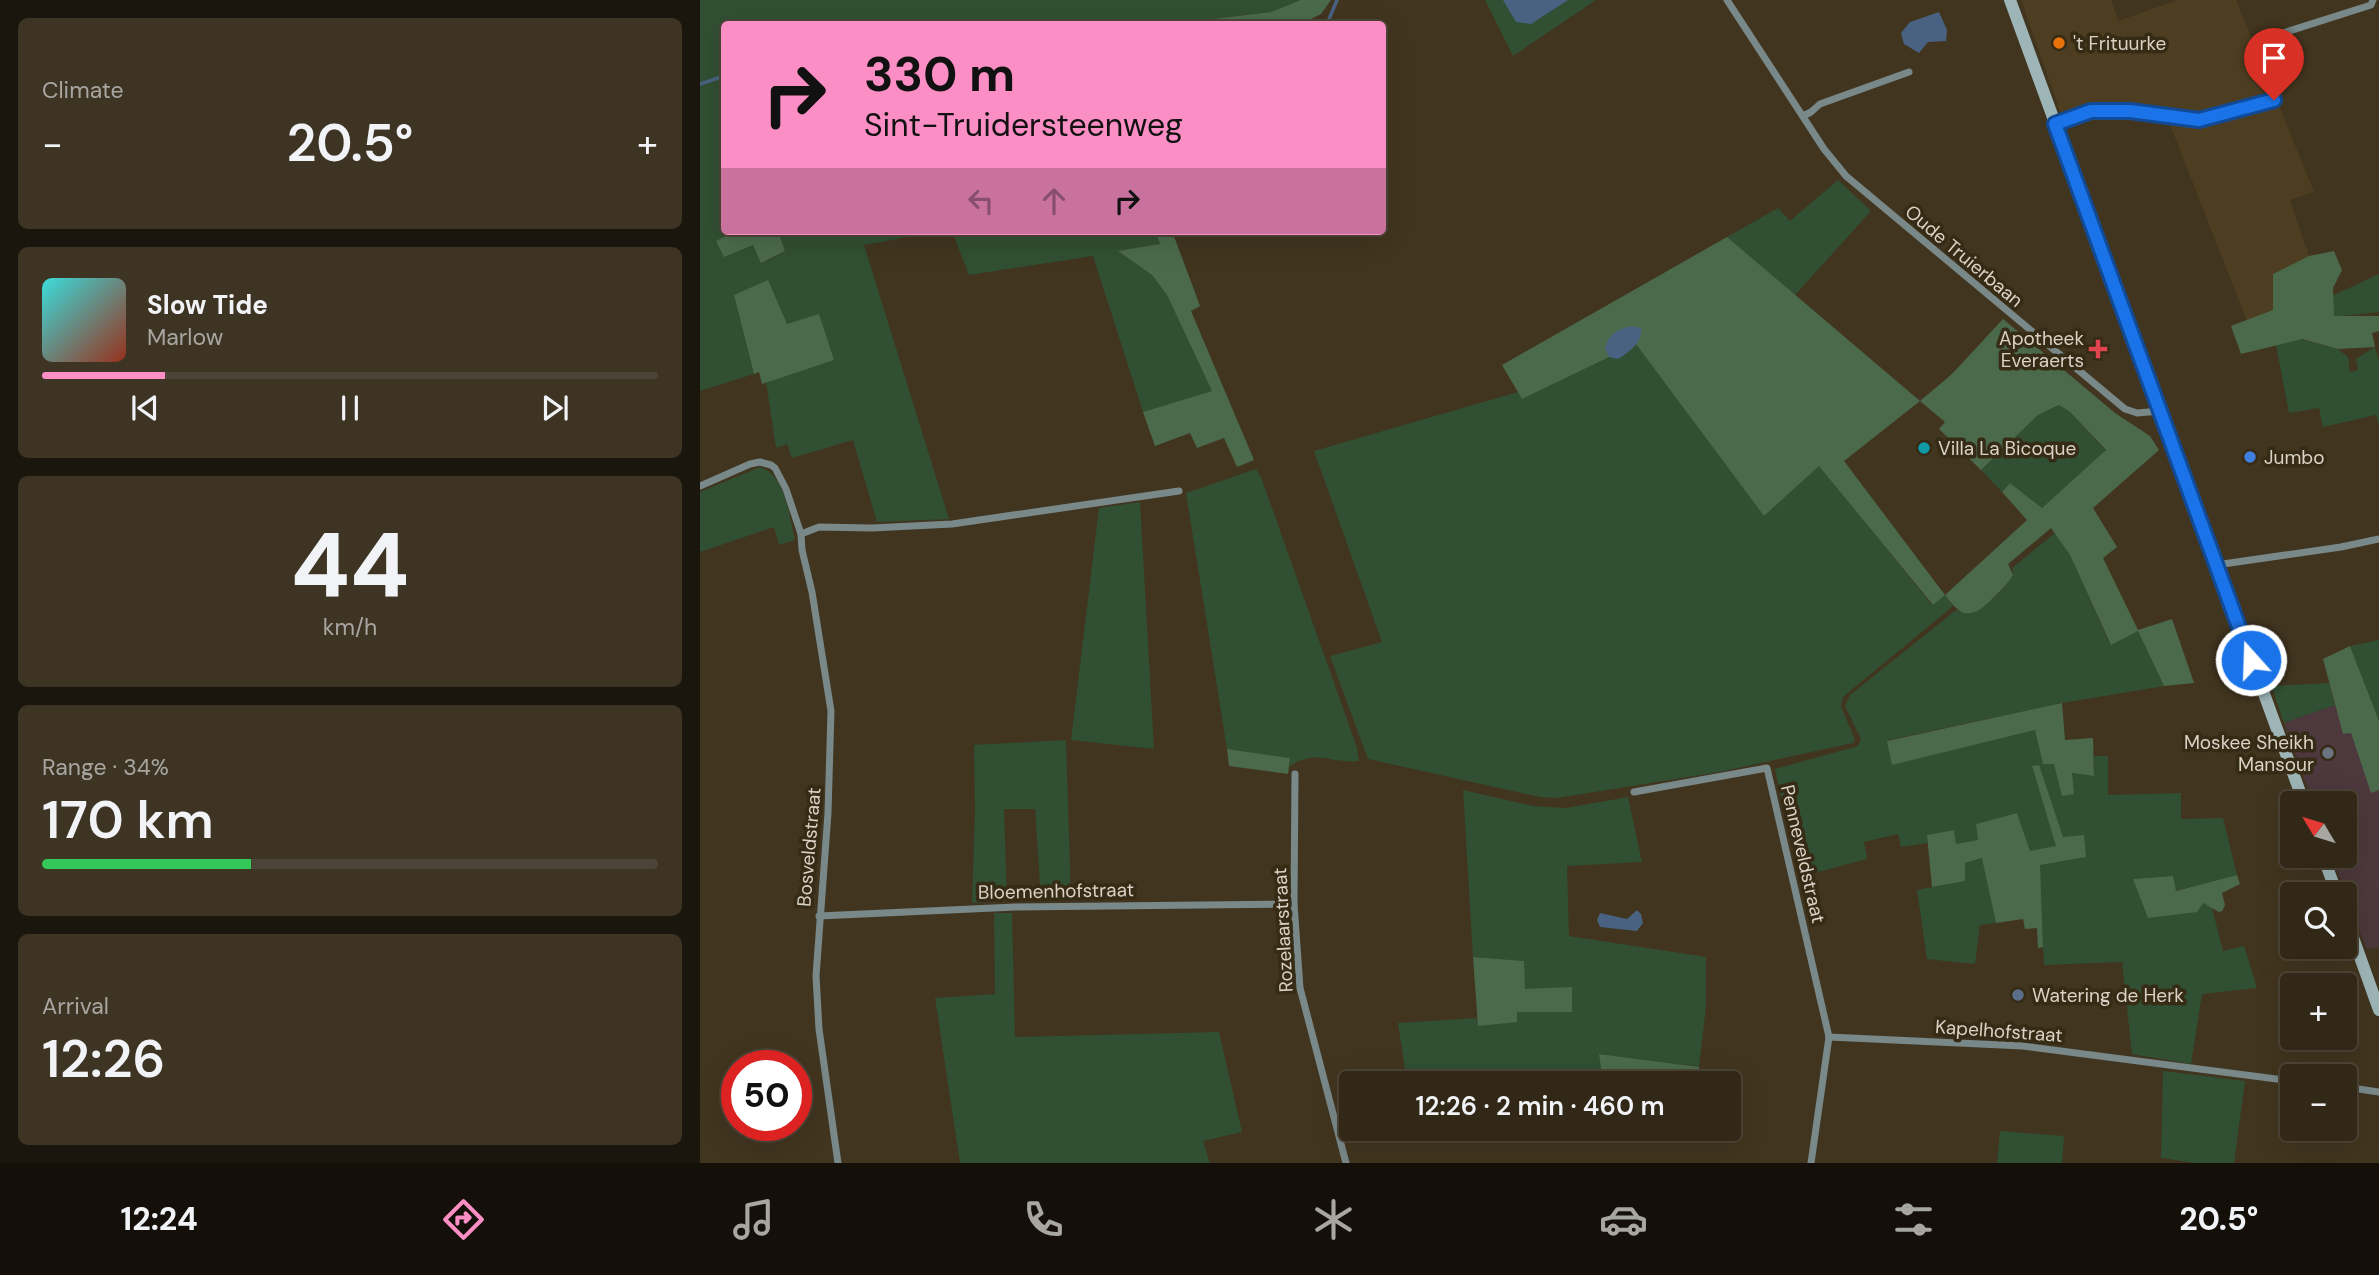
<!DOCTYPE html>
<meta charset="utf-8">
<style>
body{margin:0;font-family:"DM Sans",sans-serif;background:#3d3424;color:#f1f3f6;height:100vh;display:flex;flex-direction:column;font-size:26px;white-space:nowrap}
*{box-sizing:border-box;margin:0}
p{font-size:23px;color:#a8a6a1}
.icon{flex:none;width:38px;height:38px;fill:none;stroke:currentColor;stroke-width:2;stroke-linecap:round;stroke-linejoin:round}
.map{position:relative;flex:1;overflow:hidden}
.details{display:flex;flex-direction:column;gap:18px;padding:18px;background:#1b160d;width:700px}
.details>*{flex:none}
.hud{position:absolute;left:21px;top:21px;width:665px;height:214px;border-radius:7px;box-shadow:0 7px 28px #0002,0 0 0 2px #4c4436;background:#fb8fc5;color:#111;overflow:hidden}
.needle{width:46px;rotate:308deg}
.buttons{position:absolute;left:1580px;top:791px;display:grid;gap:14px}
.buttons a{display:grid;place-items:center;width:77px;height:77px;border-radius:7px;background:#312817;box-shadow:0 7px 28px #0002,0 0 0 2px #4c4436;font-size:35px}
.speed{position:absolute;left:21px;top:1050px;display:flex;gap:14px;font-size:35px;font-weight:700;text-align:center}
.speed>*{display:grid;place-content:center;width:91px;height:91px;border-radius:50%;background:#312817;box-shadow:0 7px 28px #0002,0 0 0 2px #4c4436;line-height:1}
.speed .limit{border:10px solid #d22;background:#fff;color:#111}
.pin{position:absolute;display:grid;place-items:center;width:60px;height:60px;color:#fff;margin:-72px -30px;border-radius:50% 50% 50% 0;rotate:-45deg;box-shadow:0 0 7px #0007}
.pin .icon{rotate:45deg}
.me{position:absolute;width:77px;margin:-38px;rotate:340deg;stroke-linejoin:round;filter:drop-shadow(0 0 5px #0008)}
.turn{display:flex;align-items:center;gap:24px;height:147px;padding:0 28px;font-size:32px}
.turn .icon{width:91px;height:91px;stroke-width:2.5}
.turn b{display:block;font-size:49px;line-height:60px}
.lanes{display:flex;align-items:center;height:66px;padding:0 28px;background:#0003;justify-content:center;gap:35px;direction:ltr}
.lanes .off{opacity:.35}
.big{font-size:52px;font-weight:600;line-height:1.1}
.details .tile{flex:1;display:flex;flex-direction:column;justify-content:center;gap:10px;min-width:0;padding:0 24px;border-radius:10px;background:#3d3424}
.details .dial{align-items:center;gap:0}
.dial b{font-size:91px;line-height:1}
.song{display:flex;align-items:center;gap:21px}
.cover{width:84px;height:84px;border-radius:10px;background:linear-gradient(135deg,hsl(180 70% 55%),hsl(10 70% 35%))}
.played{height:7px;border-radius:4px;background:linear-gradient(90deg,#fb8fc5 20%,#4c4436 20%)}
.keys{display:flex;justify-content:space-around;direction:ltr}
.heat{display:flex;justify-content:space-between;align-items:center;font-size:38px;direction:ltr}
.charge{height:10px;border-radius:5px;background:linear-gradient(90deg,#34c759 34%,#4c4436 0)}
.trip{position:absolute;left:639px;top:1071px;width:402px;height:70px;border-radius:7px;background:#312817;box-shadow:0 7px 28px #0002,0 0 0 2px #4c4436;font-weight:600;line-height:70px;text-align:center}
.menu{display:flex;height:112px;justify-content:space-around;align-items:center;background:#141009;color:#a8a6a1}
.menu .icon{width:49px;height:49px}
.menu .on{color:#fb8fc5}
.menu b{font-size:32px;color:#f1f3f6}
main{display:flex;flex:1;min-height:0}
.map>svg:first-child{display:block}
</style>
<main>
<section class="details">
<div class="tile"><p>Climate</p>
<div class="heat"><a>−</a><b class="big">20.5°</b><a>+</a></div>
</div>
<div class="tile">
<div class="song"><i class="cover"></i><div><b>Slow Tide</b><p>Marlow</p></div></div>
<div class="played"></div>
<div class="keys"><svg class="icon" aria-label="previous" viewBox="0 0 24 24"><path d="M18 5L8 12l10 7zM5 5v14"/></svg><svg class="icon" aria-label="pause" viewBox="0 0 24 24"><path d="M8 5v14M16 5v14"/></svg><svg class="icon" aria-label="next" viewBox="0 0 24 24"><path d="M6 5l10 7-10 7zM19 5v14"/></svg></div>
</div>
<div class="tile dial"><b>44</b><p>km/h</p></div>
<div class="tile"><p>Range · 34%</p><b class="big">170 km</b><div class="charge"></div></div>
<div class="tile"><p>Arrival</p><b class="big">12:26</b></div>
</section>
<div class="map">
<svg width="1679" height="1163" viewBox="0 0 1679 1163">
<rect width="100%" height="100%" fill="#41351f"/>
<path fill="#4c383d" d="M 1635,705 L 1643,733 L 1651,732 L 1671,792 L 1679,790 L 1679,948 L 1666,948 L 1632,856 L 1645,856 L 1645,803 L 1613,803 L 1584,723 Z"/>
<path fill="#4e3e21" d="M 1321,0 L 1411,0 L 1418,21 L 1478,0 L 1536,0 L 1614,192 L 1590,200 L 1609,256 L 1573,274 L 1573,310 L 1547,321 L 1469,122 L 1397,115 L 1380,118 L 1366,128 Z"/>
<g fill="#314f32">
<path d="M 0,0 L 601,0 L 571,12 L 470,24 L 24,24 L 24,231 L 36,231 L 17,241 L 54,245 L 62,263 L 85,251 L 78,231 L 243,231 L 164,245 L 249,519 L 177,522 L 153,440 L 92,458 L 87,444 L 76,448 L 66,382 L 134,360 L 87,324 L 34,295 L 54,374 L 0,391 Z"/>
<path d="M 785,0 L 896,0 L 813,56 Z"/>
<path d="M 1138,180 L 1171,211 L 1095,295 L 1027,237 L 1078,208 L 1090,221 Z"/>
<path d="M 252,231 L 455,231 L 460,244 L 419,252 L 452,275 L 467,295 L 512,391 L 443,412 L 393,256 L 269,275 Z"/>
<path d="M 1679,274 L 1679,312 L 1634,317 L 1632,296 Z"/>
<path d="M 1600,339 L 1638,349 L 1648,357 L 1650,372 L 1658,370 L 1656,359 L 1675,347 L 1679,361 L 1679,426 L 1676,415 L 1623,427 L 1619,408 L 1589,413 L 1576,345 Z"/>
<path d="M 936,343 L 1064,516 L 1119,465 L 1232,605 L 1245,595 L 1253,606 L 1143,697 L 1141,706 L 1155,740 L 1153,743 L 1019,772 L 857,798 L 840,797 L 668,759 L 630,656 L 682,642 L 614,451 L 818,392 L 822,399 Z"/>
<path d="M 1360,405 L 1370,412 L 1406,451 L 1342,508 L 1310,483 L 1302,492 L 1281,470 L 1338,415 Z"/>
<path d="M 60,467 C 86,475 89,516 95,540 L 79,545 L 74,527 L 0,552 L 0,492 Z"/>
<path d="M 556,469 L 561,477 L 638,694 L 657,748 L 659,761 C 631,764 615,748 589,767 L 590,758 L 527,749 L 486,493 Z"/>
<path d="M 440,502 L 454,749 L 371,740 L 399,508 Z"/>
<path d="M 1355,533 L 1370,555 L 1410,644 L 1438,631 L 1464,686 L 1362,703 L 1188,740 L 1192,765 L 1335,730 L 1343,764 L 1353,764 L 1372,773 L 1394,776 L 1394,756 L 1408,756 L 1408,795 L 1481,793 L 1481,819 L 1523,818 L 1537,875 L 1475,891 L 1473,876 L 1433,879 L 1503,903 L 1512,908 L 1523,951 L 1544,946 L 1557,988 L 1502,994 L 1491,1064 L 1432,1054 L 1422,962 L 1344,965 L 1339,864 L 1385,857 L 1363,837 L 1332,767 L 1357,846 L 1330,852 L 1317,813 L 1276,824 L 1279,840 L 1256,844 L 1254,830 L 1227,835 L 1228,843 L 1201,847 L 1198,834 L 1164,842 L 1167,859 L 1099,877 L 1075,769 L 1158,746 L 1161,739 L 1145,706 L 1150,695 L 1256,610 L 1271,614 C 1288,604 1302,592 1313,575 L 1312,568 Z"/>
<path d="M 1679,640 L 1679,721 L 1650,646 Z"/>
<path d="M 1629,683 L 1635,705 L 1584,723 L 1571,686 Z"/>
<path d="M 366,740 L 371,899 L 341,900 L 335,809 L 304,809 L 307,901 L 272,903 L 275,809 L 274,745 Z"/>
<path d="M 763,790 L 833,806 L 866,808 L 928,797 L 942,862 L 867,866 L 869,936 L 1006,957 L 1006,1006 L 999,1067 L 899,1054 L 903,1083 L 707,1083 L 698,1023 L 777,1018 L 778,1025 L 817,1022 L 816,1012 L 872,1012 L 824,989 L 823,961 L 773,957 Z"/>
<path d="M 1283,858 L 1296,923 L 1280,925 L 1275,964 L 1227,959 L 1217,890 L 1264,881 L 1265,863 Z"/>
<path d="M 294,913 L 312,913 L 315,1037 L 519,1032 L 542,1132 L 503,1141 L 510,1163 L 260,1163 L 235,998 L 295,994 Z"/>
<path d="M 1463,1071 L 1545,1081 L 1534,1163 L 1496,1163 L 1461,1158 Z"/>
<path d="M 1300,1131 L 1364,1136 L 1362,1163 L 1297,1163 Z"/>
</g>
<g fill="#4b6a4c" fill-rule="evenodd">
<path d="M 601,0 L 631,0 L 621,14 L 605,22 L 584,24 L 471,24 L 571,12 Z"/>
<path d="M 36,231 L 78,231 L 85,251 L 61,263 L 53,245 L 24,257 L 16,241 Z"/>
<path d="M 455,231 L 472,231 L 500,306 L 491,311 L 554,460 L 537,467 L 524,438 L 497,448 L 490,433 L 455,446 L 443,412 L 512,391 L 467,295 L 452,275 L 418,251 L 460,244 Z"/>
<path d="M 1027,237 L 1220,401 L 1252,374 L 1303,319 L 1415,413 L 1450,436 L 1459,450 L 1393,508 L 1417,547 L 1403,558 L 1438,630 L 1472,619 L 1494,683 L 1464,686 L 1438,631 L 1411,645 L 1370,555 L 1351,528 L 1308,564 L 1313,575 C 1306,586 1299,592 1290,601 C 1270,620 1261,617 1245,595 L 1233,605 L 1119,466 L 1064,516 L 936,344 L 822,399 L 802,365 ZM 1220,401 L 1245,422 L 1239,429 L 1281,470 L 1338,415 L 1359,405 L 1370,412 L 1406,450 L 1342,508 L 1310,483 L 1302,492 L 1327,520 L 1245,595 L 1144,461 Z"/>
<path d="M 1634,251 L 1642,270 L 1633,288 L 1634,316 L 1679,316 L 1679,331 L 1672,333 L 1675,347 L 1638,349 L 1602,339 L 1541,354 L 1531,326 L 1573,310 L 1573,274 L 1609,256 Z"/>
<path d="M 68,280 L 87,324 L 119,314 L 134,360 L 62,384 L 59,372 L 54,374 L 34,295 Z"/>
<path d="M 1650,646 L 1679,721 L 1679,790 L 1671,793 L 1651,733 L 1643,734 L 1623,659 Z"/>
<path d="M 1362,703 L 1365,740 L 1393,738 L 1394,776 L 1372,773 L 1374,794 L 1362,796 L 1354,764 L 1343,764 L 1335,730 L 1192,765 L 1187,741 Z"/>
<path d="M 527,749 L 590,758 L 588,774 L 529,766 Z"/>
<path d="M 1339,765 L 1363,837 L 1384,835 L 1386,857 L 1340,865 L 1343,947 L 1338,948 L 1337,928 L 1325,929 L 1323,919 L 1296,923 L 1282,858 L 1265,863 L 1265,881 L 1232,887 L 1227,835 L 1254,830 L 1256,844 L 1278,840 L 1276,824 L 1317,813 L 1330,851 L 1356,846 L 1332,766 Z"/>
<path d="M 1537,875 L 1540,884 L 1522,893 L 1525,905 L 1522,911 L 1519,912 L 1503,903 L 1497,912 L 1448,918 L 1433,879 L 1473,876 L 1476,891 Z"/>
<path d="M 773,957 L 824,961 L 825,989 L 872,987 L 872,1012 L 817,1012 L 817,1022 L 778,1026 Z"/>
<path d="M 899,1054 L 999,1067 L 999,1083 L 903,1083 Z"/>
</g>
<g fill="#496282">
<path d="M 803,0 L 868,0 L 831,24 L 816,22 Z"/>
<path d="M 1239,12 L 1247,30 L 1246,41 L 1228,42 L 1219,53 L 1204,44 L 1201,33 L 1210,22 Z"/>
<path d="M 932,326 L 941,328 C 942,343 930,351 918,359 L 909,357 L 905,348 C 910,333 916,330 932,326 Z"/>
<path d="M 937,910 L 941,914 L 943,923 L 937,931 L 900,927 L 897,920 L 900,913 L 927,919 Z"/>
</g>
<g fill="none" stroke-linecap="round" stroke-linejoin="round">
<g stroke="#496282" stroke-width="3.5">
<path d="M 627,24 L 637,0"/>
<path d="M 0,84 L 24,76"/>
</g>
<g stroke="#798889" stroke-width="7">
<path d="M 1027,0 L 1124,149 L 1146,176 L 1425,409 L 1437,413 L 1460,411"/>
<path d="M 1564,39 L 1671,5 L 1673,0"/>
<path d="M 1103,116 L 1111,112 L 1120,104 L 1209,72"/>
<path d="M 1355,124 L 1391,111 L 1429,111 L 1499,120 L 1574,100"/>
<path d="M 0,486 L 50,464 L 60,462 L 71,465 L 75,468 L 86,489 L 101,534 L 102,550 L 112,592 L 131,711 L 128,813 L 116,976 L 119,1029 L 138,1163"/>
<path d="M 101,534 L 119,527 L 172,528 L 252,524 L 479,491"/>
<path d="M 1516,565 L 1641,547 L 1679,539"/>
<path d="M 595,774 L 594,904 L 600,988 L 646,1163"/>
<path d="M 934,792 L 1067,768 L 1129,1037"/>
<path d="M 119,916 L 315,907 L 594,904"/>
<path d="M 1645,1087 L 1679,1092"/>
<path d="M 1111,1163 L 1129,1037 L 1323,1046 L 1592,1081"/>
</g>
<g stroke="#9db5b7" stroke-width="12">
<path d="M 1310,0 L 1604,803"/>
<path d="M 1623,856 L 1637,894"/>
<path d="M 1645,915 L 1679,1010"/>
</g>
</g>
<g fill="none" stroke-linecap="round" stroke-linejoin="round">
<defs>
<path id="route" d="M 1551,660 L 1355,124 L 1391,111 L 1430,111 L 1499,120 L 1574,100"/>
</defs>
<use href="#route" stroke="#114b97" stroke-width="18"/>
<use href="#route" stroke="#1a73e8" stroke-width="12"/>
</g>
<circle fill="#e8710a" stroke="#362b15" stroke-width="2.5" cx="1359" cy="43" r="7"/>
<path fill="#e0444e" stroke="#362b15" stroke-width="2.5" d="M1394.5 338.5h7v7h7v7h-7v7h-7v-7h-7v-7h7z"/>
<circle fill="#0f9aa8" stroke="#362b15" stroke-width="2.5" cx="1224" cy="448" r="7"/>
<circle fill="#3f7fe0" stroke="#362b15" stroke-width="2.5" cx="1550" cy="457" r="7"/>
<circle fill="#6b7280" stroke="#362b15" stroke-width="2.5" cx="1628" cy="753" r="7"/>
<circle fill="#5c6f8a" stroke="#362b15" stroke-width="2.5" cx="1318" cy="995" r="7"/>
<g text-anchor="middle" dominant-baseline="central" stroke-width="7" stroke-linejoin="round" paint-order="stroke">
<g font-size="19" fill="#d9d2c5" stroke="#362b15" text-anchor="start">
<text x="1373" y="43">'t Frituurke</text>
<text x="1384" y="338" text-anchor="end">Apotheek<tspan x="1384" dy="22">Everaerts</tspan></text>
<text x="1238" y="448">Villa La Bicoque</text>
<text x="1564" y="457">Jumbo</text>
<text x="1614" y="742" text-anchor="end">Moskee Sheikh<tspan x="1614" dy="22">Mansour</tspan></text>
<text x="1332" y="995">Watering de Herk</text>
</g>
<g font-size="19" fill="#d9d2c5" stroke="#362b15">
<text transform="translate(1264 256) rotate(40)">Oude Truierbaan</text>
<text transform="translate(109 847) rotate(-85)">Bosveldstraat</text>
<text transform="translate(1103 854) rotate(77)">Penneveldstraat</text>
<text transform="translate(356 891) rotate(-1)">Bloemenhofstraat</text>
<text transform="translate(583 930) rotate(-93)">Rozelaarstraat</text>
<text transform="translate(1299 1031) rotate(4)">Kapelhofstraat</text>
</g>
</g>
</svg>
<div class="buttons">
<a><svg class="needle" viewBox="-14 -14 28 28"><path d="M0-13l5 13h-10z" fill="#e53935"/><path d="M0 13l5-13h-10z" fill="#a8a6a1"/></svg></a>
<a><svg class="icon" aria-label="search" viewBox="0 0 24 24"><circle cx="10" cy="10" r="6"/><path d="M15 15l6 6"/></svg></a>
<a>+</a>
<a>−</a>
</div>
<div class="speed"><div class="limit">50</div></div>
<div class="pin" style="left:1574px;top:100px;background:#d93025"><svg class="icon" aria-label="arrive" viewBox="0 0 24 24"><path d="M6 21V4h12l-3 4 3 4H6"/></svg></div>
<svg class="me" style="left:1551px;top:660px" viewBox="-20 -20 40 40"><circle r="17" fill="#1a73e8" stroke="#fff" stroke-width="3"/><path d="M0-11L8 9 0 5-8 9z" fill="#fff"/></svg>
<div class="trip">12:26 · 2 min · 460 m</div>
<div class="hud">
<div class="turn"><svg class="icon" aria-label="right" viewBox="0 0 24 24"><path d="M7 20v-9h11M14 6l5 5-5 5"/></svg><div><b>330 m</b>Sint-Truidersteenweg</div></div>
<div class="lanes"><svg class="icon off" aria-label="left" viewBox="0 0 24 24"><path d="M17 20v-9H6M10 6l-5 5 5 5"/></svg><svg class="icon off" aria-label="ahead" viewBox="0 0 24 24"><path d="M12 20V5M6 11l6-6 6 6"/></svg><svg class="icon" aria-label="right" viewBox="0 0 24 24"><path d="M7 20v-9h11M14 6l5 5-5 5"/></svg></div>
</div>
</div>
</main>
<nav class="menu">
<b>12:24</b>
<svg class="icon on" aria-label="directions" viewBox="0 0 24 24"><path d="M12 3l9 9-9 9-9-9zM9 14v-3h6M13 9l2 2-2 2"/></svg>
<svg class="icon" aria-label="music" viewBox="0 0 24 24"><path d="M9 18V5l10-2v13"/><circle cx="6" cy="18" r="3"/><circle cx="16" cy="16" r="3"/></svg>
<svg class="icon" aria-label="phone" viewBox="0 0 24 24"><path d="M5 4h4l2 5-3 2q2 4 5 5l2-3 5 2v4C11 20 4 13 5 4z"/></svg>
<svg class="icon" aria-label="climate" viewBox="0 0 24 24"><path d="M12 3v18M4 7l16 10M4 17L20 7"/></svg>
<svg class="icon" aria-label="car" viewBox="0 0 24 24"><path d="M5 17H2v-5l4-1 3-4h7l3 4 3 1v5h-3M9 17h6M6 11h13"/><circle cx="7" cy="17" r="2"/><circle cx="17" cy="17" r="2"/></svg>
<svg class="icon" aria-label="filters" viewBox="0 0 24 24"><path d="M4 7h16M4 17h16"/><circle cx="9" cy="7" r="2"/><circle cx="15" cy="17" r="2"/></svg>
<b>20.5°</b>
</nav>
